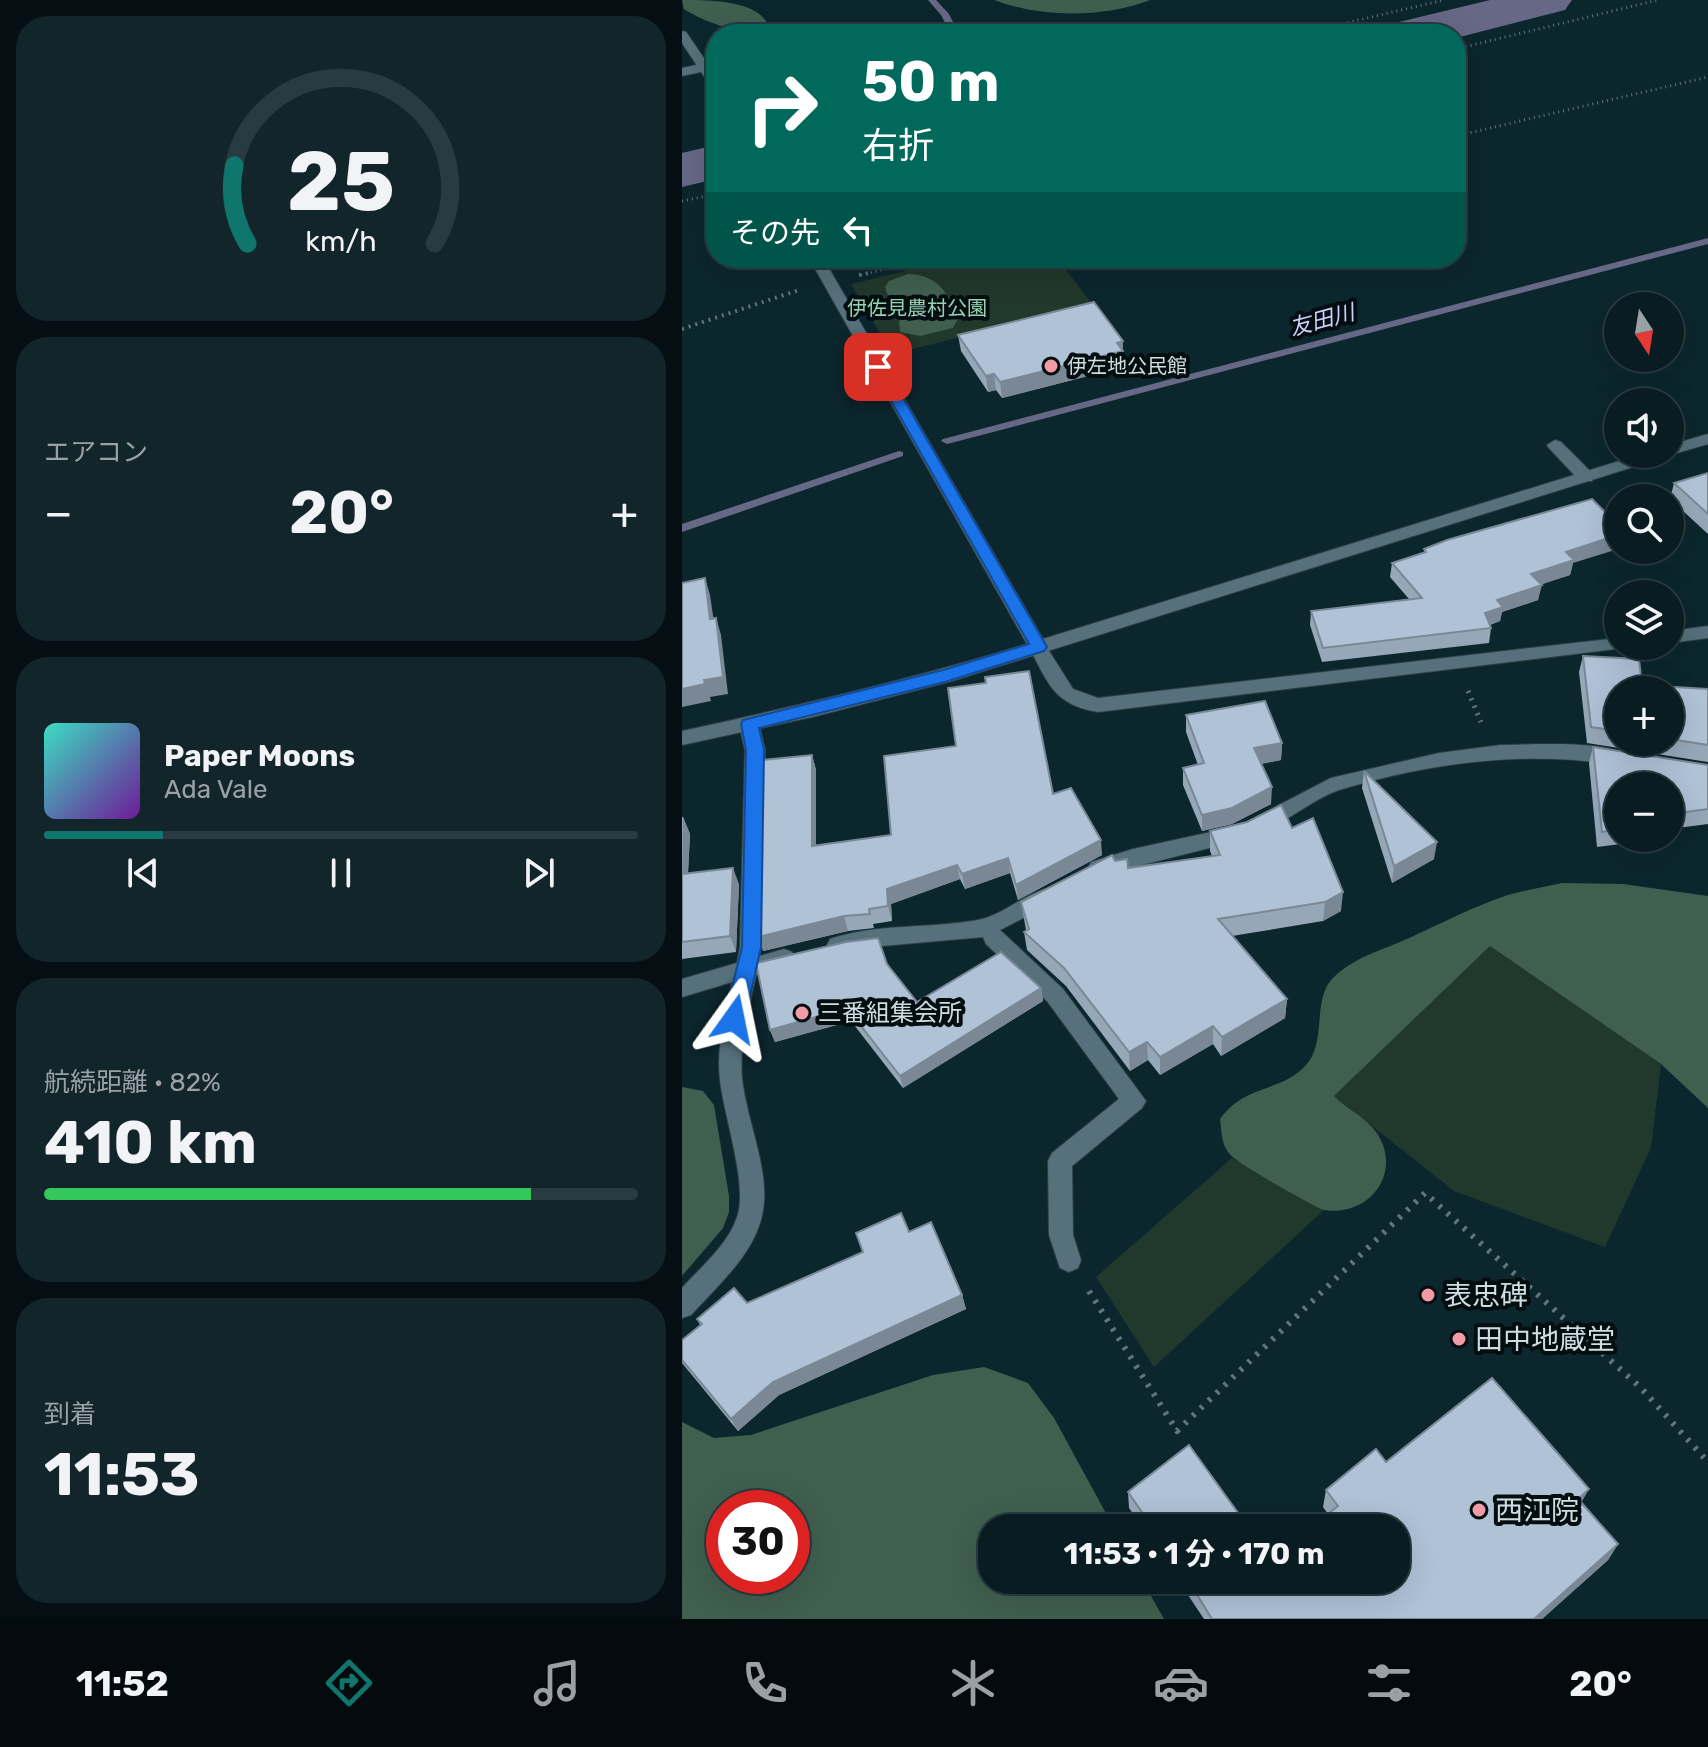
<!DOCTYPE html>
<html lang="ja">
<meta charset="utf-8">
<style>
body{margin:0;font-family:Rubik,"Noto Sans JP",sans-serif;background:#12252a;color:#f1f3f6;height:100vh;display:flex;flex-direction:column;font-size:30px;white-space:nowrap}
*{box-sizing:border-box;margin:0}
p{font-size:26px;color:#99a1a5}
.icon{flex:none;width:44px;height:44px;fill:none;stroke:currentColor;stroke-width:2;stroke-linecap:round;stroke-linejoin:round}
.map{position:relative;flex:1;overflow:hidden}
.side{display:flex;flex-direction:column;gap:16px;padding:16px;background:#050f13;width:682px}
.side>*{flex:none}
.hud{position:absolute;left:24px;top:24px;width:760px;height:244px;border-radius:32px;box-shadow:0 8px 32px #0002,0 0 0 2px #293a40;background:#00695c;color:#fff;overflow:hidden}
.needle{width:52px;rotate:168deg}
.buttons{position:absolute;left:922px;top:292px;display:grid;gap:16px}
.buttons a{display:grid;place-items:center;width:80px;height:80px;border-radius:50%;background:#091c22;box-shadow:0 8px 32px #0002,0 0 0 2px #293a40;font-size:40px}
.speed{position:absolute;left:24px;top:1490px;display:flex;gap:16px;font-size:40px;font-weight:700;text-align:center}
.speed>*{display:grid;place-content:center;width:104px;height:104px;border-radius:50%;background:#091c22;box-shadow:0 8px 32px #0002,0 0 0 2px #293a40;line-height:1}
.speed .limit{border:12px solid #d22;background:#fff;color:#111}
.pin{position:absolute;display:grid;place-items:center;width:68px;height:68px;color:#fff;margin:-34px;border-radius:16px;box-shadow:0 4px 12px #0006}
.me{position:absolute;width:88px;margin:-44px;rotate:12deg;stroke-linejoin:round;filter:drop-shadow(0 0 6px #0008)}
.turn{display:flex;align-items:center;gap:28px;height:168px;padding:0 24px;font-size:36px}
.turn .icon{width:104px;height:104px;stroke-width:2.5}
.turn b{display:block;font-size:56px;line-height:68px}
.then{display:flex;align-items:center;height:76px;padding:0 24px;background:#0003;gap:16px;font-size:30px}
.big{font-size:60px;font-weight:700;line-height:1.1}
.side .widget{flex:1;display:flex;flex-direction:column;justify-content:center;gap:12px;min-width:0;padding:0 28px;border-radius:32px;background:#12252a}
.side .dial{align-items:center;gap:0}
.dial svg{height:208px;overflow:visible;fill:none;stroke:#293a40;stroke-width:7;stroke-linecap:round;text-anchor:middle}
.dial text{fill:#f1f3f6;stroke:none}
.song{display:flex;align-items:center;gap:24px}
.cover{width:96px;height:96px;border-radius:12px;background:linear-gradient(135deg,hsl(170 70% 55%),hsl(280 70% 35%))}
.played{height:8px;border-radius:4px;background:linear-gradient(90deg,#0f766e 20%,#293a40 20%)}
.keys{display:flex;justify-content:space-around;direction:ltr}
.heat{display:flex;justify-content:space-between;align-items:center;font-size:44px;direction:ltr}
.charge{height:12px;border-radius:6px;background:linear-gradient(90deg,#34c759 82%,#293a40 0)}
.trip{position:absolute;left:296px;top:1514px;width:432px;height:80px;border-radius:32px;background:#091c22;box-shadow:0 8px 32px #0002,0 0 0 2px #293a40;font-weight:700;line-height:80px;text-align:center}
.dock{display:flex;height:128px;justify-content:space-around;align-items:center;background:#040b0e;color:#99a1a5}
.dock .icon{width:56px;height:56px}
.dock .on{color:#0f766e}
.dock b{font-size:36px;color:#f1f3f6}
main{display:flex;flex:1;min-height:0}
.map>svg:first-child{display:block}
</style>
<main>
<section class="side">
<div class="widget dial"><svg viewBox="0 0 100 80">
<path d="M14 69A42 42 0 1 1 86 69"/>
<path d="M14 69A42 42 0 0 1 9 39" stroke="#0f766e"/>
<text x="50" y="56" font-size="32" font-weight="700">25</text>
<text x="50" y="72" font-size="11">km/h</text>
</svg></div>
<div class="widget"><p>エアコン</p>
<div class="heat"><a>−</a><b class="big">20°</b><a>+</a></div>
</div>
<div class="widget">
<div class="song"><i class="cover"></i><div><b>Paper Moons</b><p>Ada Vale</p></div></div>
<div class="played"></div>
<div class="keys"><svg class="icon" aria-label="previous" viewBox="0 0 24 24"><path d="M18 5L8 12l10 7zM5 5v14"/></svg><svg class="icon" aria-label="pause" viewBox="0 0 24 24"><path d="M8 5v14M16 5v14"/></svg><svg class="icon" aria-label="next" viewBox="0 0 24 24"><path d="M6 5l10 7-10 7zM19 5v14"/></svg></div>
</div>
<div class="widget"><p>航続距離 · 82%</p><b class="big">410 km</b><div class="charge"></div></div>
<div class="widget"><p>到着</p><b class="big">11:53</b></div>
</section>
<div class="map">
<svg width="1026" height="1619" viewBox="0 0 1026 1619">
<rect width="100%" height="100%" fill="#0c262e"/>
<g fill="#21382c">
<path d="M 278,258 L 375,258 L 411,305 L 210,354 L 169,284 Z"/>
<path d="M 808,946 L 979,1064 L 969,1148 L 923,1247 L 772,1191 L 652,1096 Z"/>
<path d="M 550,1158 L 642,1210 L 472,1367 L 414,1277 Z"/>
</g>
<g fill="#405f4f" fill-rule="evenodd">
<path d="M 0,0 C 25,0 78,0 86,26 C 67,40 20,21 2,9 Z"/>
<path d="M 312,0 L 468,0 C 421,18 359,18 312,0 Z"/>
<path d="M 226,274 C 256,275 265,292 277,317 L 271,328 L 238,336 L 218,332 L 217,321 L 225,316 L 226,308 L 207,299 L 203,287 L 207,281 Z"/>
<path d="M 880,883 L 941,884 L 1026,896 L 1026,1108 L 979,1064 L 808,946 L 652,1096 C 663,1107 679,1115 690,1127 C 718,1158 702,1203 661,1210 C 656,1211 647,1211 642,1210 C 631,1206 562,1167 552,1158 C 539,1148 540,1134 538,1119 C 564,1083 599,1093 624,1065 C 645,1042 630,1001 650,979 C 670,958 700,950 725,939 C 758,924 792,906 826,895 C 844,890 862,887 880,883 Z"/>
<path d="M 0,1087 L 21,1091 L 32,1105 L 47,1196 L 47,1212 L 41,1228 L 0,1276 Z"/>
<path d="M 302,1367 L 346,1383 L 372,1418 L 432,1528 L 310,1528 L 310,1580 L 460,1580 L 482,1619 L 0,1619 L 0,1422 L 32,1438 L 69,1435 L 251,1375 ZM 42,1508 L 110,1508 L 110,1576 L 42,1576 Z"/>
</g>
<g fill="none" stroke-linecap="round" stroke-linejoin="round">
<g fill="#666886" fill-rule="evenodd">
<path d="M 246,0 L 254,0 L 267,14 L 277,34 L 269,34 L 259,15 Z"/>
<path d="M 1026,238 L 1026,244 L 269,443 L 265,444 L 259,441 L 261,439 Z"/>
<path d="M 217,451 L 221,452 L 221,456 L 0,532 L 0,524 Z"/>
</g>
<g fill="#666886" fill-rule="evenodd">
<path d="M 808,0 L 890,0 L 883,10 L 774,38 L 774,34 L 706,34 L 713,23 Z"/>
<path d="M 34,145 L 34,179 L 0,187 L 0,153 Z"/>
</g>
<defs>
<path id="service" d="M 873,440 L 879,442 L 910,473 L 910,481 L 898,481 L 867,448 L 865,445 Z"/>
<g id="minor">
<path d="M 24,63 L 28,64 L 28,70 L 0,76 L 0,68 Z"/>
<path d="M 1026,626 L 1026,638 L 988,643 L 988,631 Z"/>
<path d="M 936,638 L 936,646 L 944,646 L 942,648 L 416,712 C 372,705 366,683 347,647 L 350,643 L 362,643 L 391,689 L 416,698 Z"/>
<path d="M 67,717 L 77,724 L 83,750 L 78,956 L 102,949 L 110,952 L 113,958 L 110,964 L 74,975 C 67,1009 57,1043 60,1078 C 64,1119 88,1170 81,1210 C 75,1252 36,1285 9,1315 L 0,1318 L 0,1288 C 20,1266 48,1243 56,1214 C 65,1182 42,1116 38,1080 C 34,1047 43,1014 50,982 L 0,997 L 0,979 L 55,963 L 58,947 L 63,750 L 57,724 Z"/>
<path d="M 819,745 C 843,745 932,739 945,758 L 935,765 C 843,750 746,763 657,790 C 630,799 608,821 581,830 L 574,827 L 571,822 L 574,817 L 649,778 L 757,753 Z"/>
<path d="M 552,827 L 559,830 L 562,835 L 559,840 L 416,876 L 409,874 L 406,868 L 409,862 L 451,849 Z"/>
<path d="M 363,889 L 370,891 L 373,897 L 370,903 L 318,930 L 381,989 L 464,1101 L 460,1108 L 390,1166 L 391,1235 L 399,1260 L 396,1268 L 387,1272 L 378,1268 L 367,1235 L 366,1161 L 370,1153 L 437,1099 L 365,1001 L 304,944 L 301,937 L 200,946 L 156,954 L 148,951 L 145,945 L 148,939 C 196,923 247,929 296,920 C 319,916 340,896 363,889 Z"/>
</g>
<g id="tertiary">
<path d="M 0,31 L 4,32 L 34,76 L 34,89 L 30,88 L 0,43 Z"/>
<path d="M 127,258 L 141,258 L 361,639 L 960,454 L 988,454 L 988,445 L 1026,434 L 1026,444 L 988,455 L 985,454 L 983,457 L 270,681 L 130,717 L 0,745 L 0,731 C 116,706 231,679 345,644 Z"/>
</g>
</defs>
<use href="#service" stroke="#314047" stroke-width="2"/>
<use href="#minor" stroke="#314047" stroke-width="2"/>
<use href="#tertiary" stroke="#314047" stroke-width="2"/>
<g stroke="#60757c" stroke-width="3" stroke-dasharray="1 4" stroke-linecap="butt">
<path d="M 617,34 L 762,0"/>
<path d="M 774,49 L 976,0"/>
<path d="M 774,136 L 1026,77"/>
<path d="M 0,201 L 34,194"/>
<path d="M 179,275 L 248,258"/>
</g>
<g stroke="#60757c" stroke-width="4" stroke-dasharray="2 5" stroke-linecap="butt">
<path d="M 177,275 L 187,273"/>
<path d="M 0,329 L 117,290"/>
</g>
<path stroke="#60757c" stroke-width="5" stroke-dasharray="2 6" stroke-linecap="butt" d="M 786,691 L 799,722"/>
<path stroke="#60757c" stroke-width="6" stroke-dasharray="3 8" stroke-linecap="butt" d="M 407,1291 L 495,1431 L 743,1193 L 959,1388 L 1026,1462"/>
<use href="#service" fill="#56717b" fill-rule="evenodd"/>
<use href="#minor" fill="#56717b" fill-rule="evenodd"/>
<use href="#tertiary" fill="#56717b" fill-rule="evenodd"/>
</g>
<g fill="#96a7b8" fill-rule="evenodd">
<path d="M 276,335 L 442,358 L 441,367 L 320,398 L 314,390 L 306,392 L 279,351 Z"/>
<path d="M 1026,473 L 1026,534 L 988,499 L 992,483 Z"/>
<path d="M 742,549 L 891,563 L 888,575 L 859,584 L 856,600 L 820,612 L 818,621 L 808,625 L 809,628 L 807,643 L 640,662 L 628,625 L 629,611 L 727,599 L 708,577 L 710,563 L 742,552 Z"/>
<path d="M 901,656 L 960,685 L 1026,689 L 1026,762 L 905,743 L 897,672 ZM 936,690 L 988,690 L 988,742 L 936,742 Z"/>
<path d="M 504,715 L 600,743 L 599,760 L 579,764 L 589,804 L 550,824 L 520,831 L 501,785 L 501,768 L 516,765 L 504,732 Z"/>
<path d="M 911,747 L 1026,765 L 1026,824 L 988,829 L 988,786 L 936,786 L 936,838 L 971,838 L 971,840 L 915,847 L 907,763 Z"/>
<path d="M 130,755 L 134,770 L 134,845 L 209,835 L 371,794 L 420,855 L 336,900 L 328,873 L 283,889 L 278,879 L 209,904 L 210,921 L 191,924 L 192,928 L 166,931 L 81,951 Z"/>
<path d="M 682,771 L 752,859 L 710,883 L 680,788 Z"/>
<path d="M 0,817 L 1,817 L 8,834 L 6,873 L 57,884 L 54,952 L 0,959 Z"/>
<path d="M 610,828 L 659,911 L 641,921 L 550,936 L 605,999 L 603,1018 L 539,1056 L 531,1044 L 478,1075 L 466,1060 L 448,1071 L 384,986 L 345,950 L 342,932 L 344,930 L 339,902 L 433,861 L 446,868 L 530,856 L 528,851 L 528,831 Z"/>
<path d="M 205,964 L 235,1002 L 359,988 L 361,1001 L 221,1088 L 169,1021 L 93,1042 L 88,1030 Z"/>
<path d="M 227,1232 L 280,1295 L 284,1309 L 97,1395 L 56,1431 L 0,1363 L 0,1340 L 18,1325 L 15,1319 L 65,1303 Z"/>
<path d="M 704,1462 L 900,1502 L 936,1544 L 926,1560 L 860,1619 L 522,1619 L 496,1580 L 714,1580 L 646,1514 L 641,1507 L 644,1490 Z"/>
<path d="M 446,1492 L 567,1528 L 461,1528 L 447,1508 Z"/>
</g>
<g fill="#7a8896">
<path d="M 441,341 L 441,367 L 320,398 L 318,382 Z"/>
<path d="M 312,374 L 314,390 L 306,392 L 304,376 Z"/>
<path d="M 936,535 L 936,549 L 891,563 L 888,575 L 846,589 L 849,574 L 884,552 Z"/>
<path d="M 23,578 L 28,595 L 34,636 L 28,619 Z"/>
<path d="M 860,585 L 856,600 L 820,612 L 818,621 L 800,627 L 803,613 L 815,600 Z"/>
<path d="M 34,618 L 39,635 L 46,694 L 28,697 L 29,701 L 0,707 L 0,689 Z"/>
<path d="M 600,743 L 599,760 L 571,765 L 572,748 Z"/>
<path d="M 130,755 L 134,770 L 134,861 L 130,846 Z"/>
<path d="M 590,787 L 589,804 L 550,824 L 520,831 L 520,815 Z"/>
<path d="M 1,817 L 8,834 L 5,891 L 0,878 Z"/>
<path d="M 419,840 L 420,855 L 336,900 L 334,885 Z"/>
<path d="M 755,842 L 752,859 L 710,883 L 712,866 Z"/>
<path d="M 326,858 L 328,873 L 283,889 L 280,874 Z"/>
<path d="M 275,865 L 278,879 L 209,904 L 210,921 L 206,906 L 205,889 Z"/>
<path d="M 51,868 L 57,884 L 54,952 L 48,936 Z"/>
<path d="M 661,892 L 659,911 L 641,921 L 643,902 Z"/>
<path d="M 162,916 L 166,931 L 81,951 L 76,937 Z"/>
<path d="M 359,988 L 361,1001 L 221,1088 L 218,1076 Z"/>
<path d="M 605,999 L 603,1018 L 539,1056 L 540,1037 Z"/>
<path d="M 165,1008 L 169,1021 L 93,1042 L 88,1030 Z"/>
<path d="M 531,1026 L 531,1044 L 478,1075 L 478,1057 Z"/>
<path d="M 465,1042 L 466,1060 L 448,1071 L 447,1052 Z"/>
<path d="M 280,1295 L 284,1309 L 97,1395 L 56,1431 L 49,1419 L 91,1382 Z"/>
<path d="M 907,1489 L 898,1505 L 896,1499 Z"/>
<path d="M 936,1544 L 926,1560 L 860,1619 L 852,1619 Z"/>
</g>
<g fill="#afc2d6" stroke="#7a8896" stroke-width="2">
<path d="M 412,302 L 441,341 L 435,343 L 441,351 L 318,382 L 312,374 L 304,376 L 276,335 Z"/>
<path d="M 1026,473 L 1026,514 L 992,483 Z"/>
<path d="M 910,499 L 936,525 L 936,535 L 884,552 L 892,560 L 849,574 L 860,585 L 815,600 L 821,607 L 803,613 L 809,628 L 641,648 L 629,611 L 740,598 L 710,563 L 744,552 L 742,549 L 765,540 Z"/>
<path d="M 23,578 L 28,619 L 34,618 L 41,677 L 22,680 L 23,684 L 0,689 L 0,583 Z"/>
<path d="M 901,656 L 957,659 L 960,685 L 1026,689 L 1026,745 L 988,739 L 988,690 L 936,690 L 936,731 L 909,727 Z"/>
<path d="M 347,671 L 371,794 L 389,788 L 419,840 L 334,885 L 326,858 L 280,874 L 275,865 L 205,889 L 206,906 L 187,909 L 188,914 L 162,916 L 76,937 L 81,760 L 130,755 L 130,846 L 209,835 L 202,756 L 274,746 L 266,688 L 304,683 L 303,677 Z"/>
<path d="M 583,701 L 600,743 L 572,748 L 590,787 L 550,808 L 520,815 L 501,768 L 522,763 L 504,715 Z"/>
<path d="M 911,747 L 1026,765 L 1026,809 L 988,814 L 988,786 L 936,786 L 936,829 L 920,832 Z"/>
<path d="M 682,771 L 755,842 L 712,866 Z"/>
<path d="M 599,805 L 610,828 L 631,818 L 661,892 L 643,902 L 536,919 L 605,999 L 540,1037 L 531,1026 L 478,1057 L 465,1042 L 447,1052 L 382,968 L 342,932 L 347,929 L 339,902 L 430,855 L 433,861 L 445,859 L 446,868 L 538,855 L 528,831 L 565,822 Z"/>
<path d="M 51,868 L 48,936 L 0,942 L 0,874 Z"/>
<path d="M 196,938 L 205,964 L 235,1002 L 319,952 L 359,988 L 218,1076 L 165,1008 L 88,1030 L 74,963 L 164,942 Z"/>
<path d="M 219,1213 L 227,1232 L 249,1222 L 280,1295 L 91,1382 L 49,1419 L 0,1360 L 0,1340 L 20,1324 L 15,1319 L 52,1288 L 65,1303 L 181,1252 L 174,1233 Z"/>
<path d="M 810,1378 L 907,1489 L 896,1499 L 936,1544 L 852,1619 L 530,1619 L 506,1580 L 714,1580 L 714,1528 L 628,1528 L 656,1506 L 644,1490 L 694,1449 L 704,1462 Z"/>
<path d="M 507,1445 L 567,1528 L 471,1528 L 446,1492 Z"/>
</g>
<path fill="#1a73e8" stroke="#114b97" stroke-width="2" d="M 196,363 L 203,367 L 365,647 L 362,651 L 263,682 L 77,728 L 82,750 L 79,947 L 63,1019 L 60,1025 L 52,1028 L 45,1025 L 42,1019 L 60,947 L 64,750 L 59,724 L 61,720 L 261,670 L 347,644 L 190,367 Z"/>
<g fill="#f39aa7" stroke="#040e11" stroke-width="3">
<circle cx="369" cy="366" r="8"/>
<circle cx="120" cy="1013" r="8"/>
<circle cx="746" cy="1295" r="8"/>
<circle cx="777" cy="1339" r="8"/>
<circle cx="797" cy="1510" r="8"/>
</g>
<g text-anchor="middle" dominant-baseline="central" stroke-width="8" stroke-linejoin="round" paint-order="stroke">
<g font-size="20" fill="#97d3b3" stroke="#040e11">
<text x="235" y="308">伊佐見農村公園</text>
</g>
<g font-size="20" fill="#cedde2" stroke="#040e11" text-anchor="start">
<text x="385" y="366">伊左地公民館</text>
</g>
<g font-size="22" font-style="italic" fill="#cdd1fd" stroke="#040e11">
<text transform="translate(640 320) rotate(-15)">友田川</text>
</g>
<g font-size="24" fill="#cedde2" stroke="#040e11" text-anchor="start">
<text x="136" y="1013">三番組集会所</text>
</g>
<g font-size="28" fill="#cedde2" stroke="#040e11" text-anchor="start">
<text x="762" y="1295">表忠碑</text>
<text x="793" y="1339">田中地蔵堂</text>
<text x="813" y="1510">西江院</text>
</g>
</g>
</svg>
<div class="buttons">
<a><svg class="needle" viewBox="-14 -14 28 28"><path d="M0-13l5 13h-10z" fill="#e53935"/><path d="M0 13l5-13h-10z" fill="#99a1a5"/></svg></a>
<a><svg class="icon" aria-label="sound" viewBox="0 0 24 24"><path d="M4 9h4l5-4v14l-5-4H4zM17 9q2 3 0 6"/></svg></a>
<a><svg class="icon" aria-label="search" viewBox="0 0 24 24"><circle cx="10" cy="10" r="6"/><path d="M15 15l6 6"/></svg></a>
<a><svg class="icon" aria-label="layers" viewBox="0 0 24 24"><path d="M12 4l9 5-9 5-9-5zM3 14l9 5 9-5"/></svg></a>
<a>+</a>
<a>−</a>
</div>
<div class="speed"><div class="limit">30</div></div>
<div class="pin" style="left:196px;top:367px;background:#d93025"><svg class="icon" aria-label="arrive" viewBox="0 0 24 24"><path d="M6 21V4h12l-3 4 3 4H6"/></svg></div>
<svg class="me" style="left:52px;top:1019px" viewBox="-20 -20 40 40"><path d="M0-17L14 15 0 8-14 15z" fill="#1a73e8" stroke="#fff" stroke-width="4"/></svg>
<div class="trip">11:53 · 1 分 · 170 m</div>
<div class="hud">
<div class="turn"><svg class="icon" aria-label="right" viewBox="0 0 24 24"><path d="M7 20v-9h11M14 6l5 5-5 5"/></svg><div><b>50 m</b>右折</div></div>
<div class="then">その先<svg class="icon" aria-label="left" viewBox="0 0 24 24"><path d="M17 20v-9H6M10 6l-5 5 5 5"/></svg></div>
</div>
</div>
</main>
<nav class="dock">
<b>11:52</b>
<svg class="icon on" aria-label="directions" viewBox="0 0 24 24"><path d="M12 3l9 9-9 9-9-9zM9 14v-3h6M13 9l2 2-2 2"/></svg>
<svg class="icon" aria-label="music" viewBox="0 0 24 24"><path d="M9 18V5l10-2v13"/><circle cx="6" cy="18" r="3"/><circle cx="16" cy="16" r="3"/></svg>
<svg class="icon" aria-label="phone" viewBox="0 0 24 24"><path d="M5 4h4l2 5-3 2q2 4 5 5l2-3 5 2v4C11 20 4 13 5 4z"/></svg>
<svg class="icon" aria-label="climate" viewBox="0 0 24 24"><path d="M12 3v18M4 7l16 10M4 17L20 7"/></svg>
<svg class="icon" aria-label="car" viewBox="0 0 24 24"><path d="M5 17H2v-5l4-1 3-4h7l3 4 3 1v5h-3M9 17h6M6 11h13"/><circle cx="7" cy="17" r="2"/><circle cx="17" cy="17" r="2"/></svg>
<svg class="icon" aria-label="filters" viewBox="0 0 24 24"><path d="M4 7h16M4 17h16"/><circle cx="9" cy="7" r="2"/><circle cx="15" cy="17" r="2"/></svg>
<b>20°</b>
</nav>
